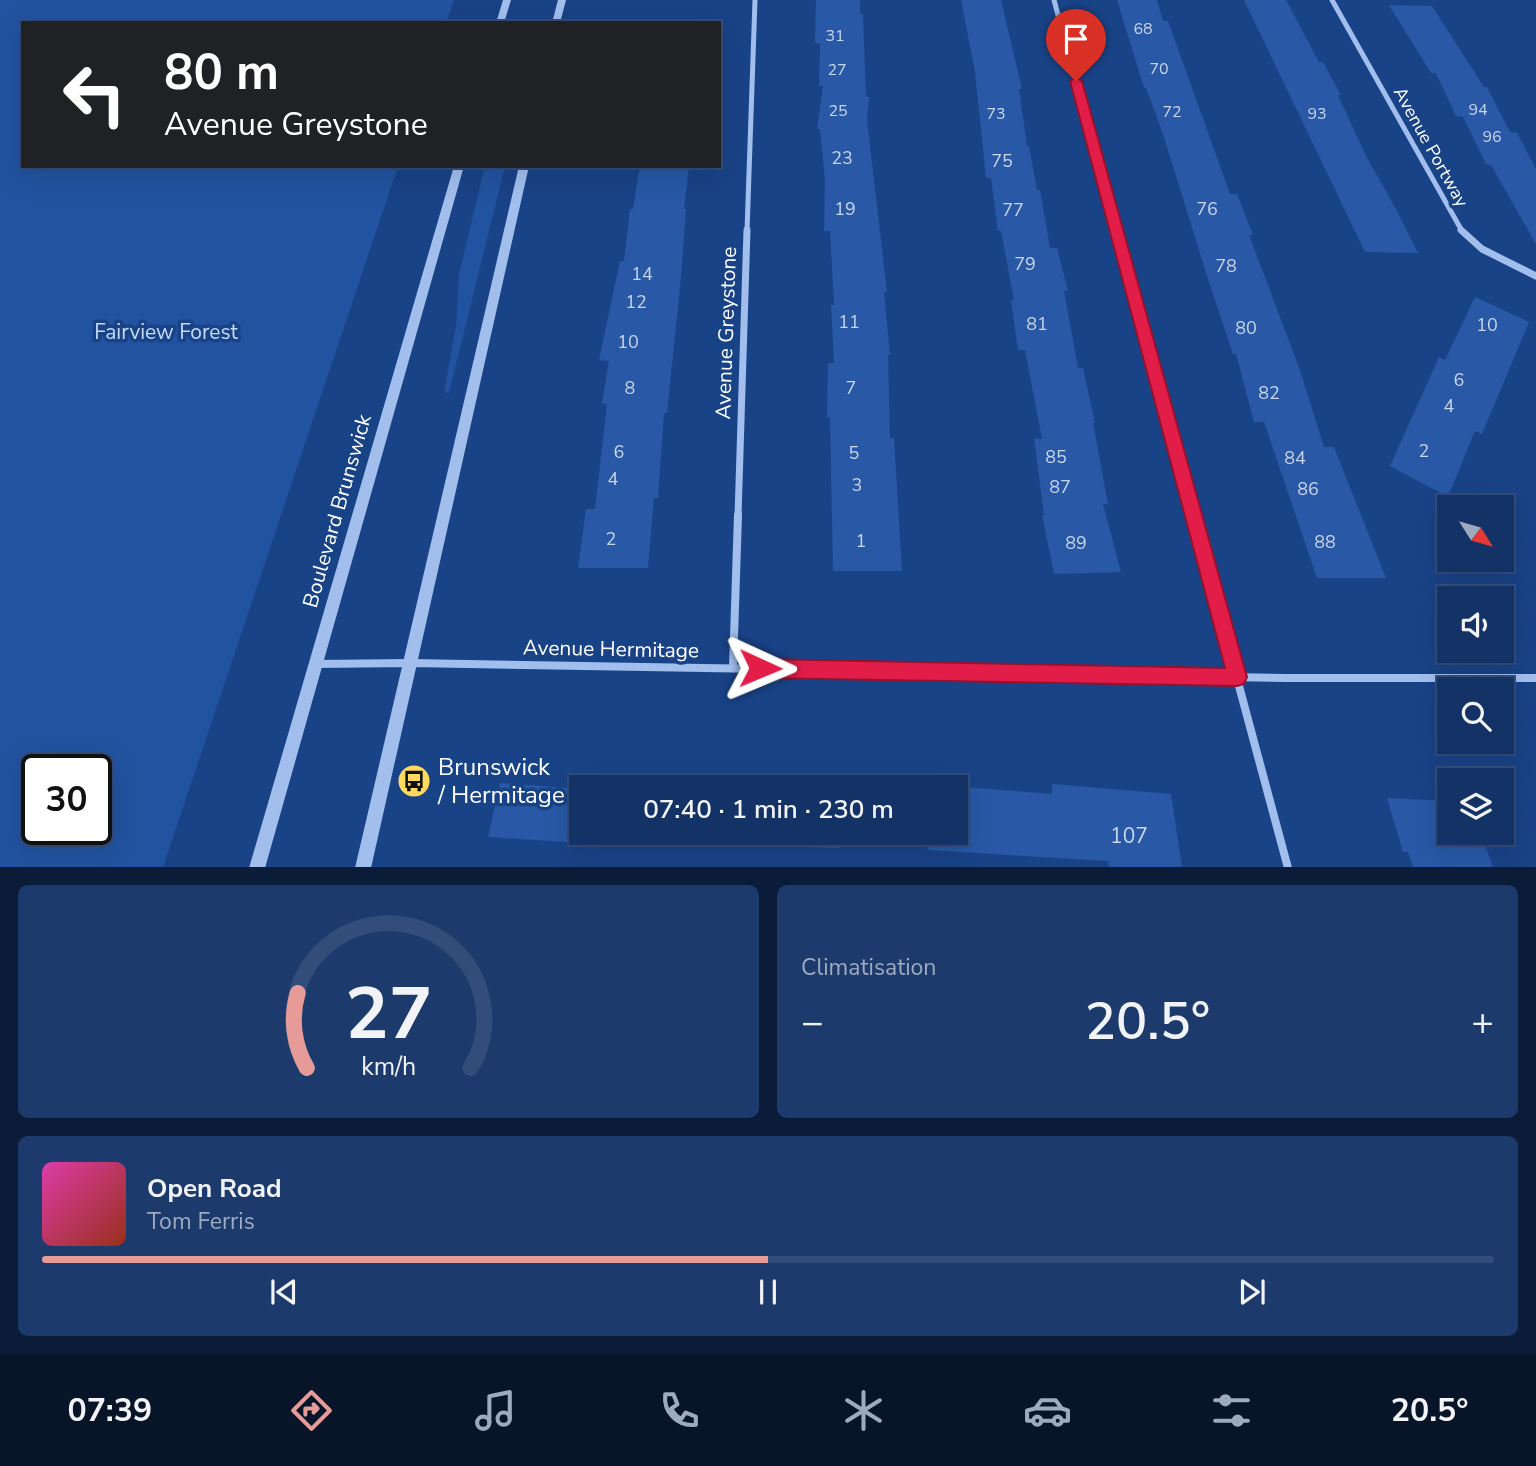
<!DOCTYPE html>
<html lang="fr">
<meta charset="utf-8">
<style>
body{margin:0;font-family:"Nunito Sans",sans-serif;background:#1c3a6b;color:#f1f3f6;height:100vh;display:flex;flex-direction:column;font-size:26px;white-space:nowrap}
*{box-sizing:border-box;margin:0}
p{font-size:23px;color:#9daabf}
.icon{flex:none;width:38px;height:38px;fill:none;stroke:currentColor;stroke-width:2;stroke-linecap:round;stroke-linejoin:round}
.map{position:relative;height:867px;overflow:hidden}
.panel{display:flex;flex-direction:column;gap:18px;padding:18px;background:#0a1c38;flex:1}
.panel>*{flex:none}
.hud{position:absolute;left:21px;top:21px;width:700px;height:147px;border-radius:0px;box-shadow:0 7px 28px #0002,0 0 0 2px #324d79;background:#202124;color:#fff;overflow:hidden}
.needle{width:46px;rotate:127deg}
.buttons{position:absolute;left:1437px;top:495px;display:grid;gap:14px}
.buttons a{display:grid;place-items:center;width:77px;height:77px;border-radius:0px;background:#133265;box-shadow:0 7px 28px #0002,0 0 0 2px #324d79;font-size:35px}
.speed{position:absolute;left:21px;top:754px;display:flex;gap:14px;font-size:35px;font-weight:700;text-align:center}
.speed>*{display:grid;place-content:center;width:91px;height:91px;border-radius:50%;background:#133265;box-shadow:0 7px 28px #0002,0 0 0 2px #324d79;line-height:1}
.speed .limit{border:4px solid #111;border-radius:10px;background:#fff;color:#111}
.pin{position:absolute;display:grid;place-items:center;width:60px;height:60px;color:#fff;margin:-72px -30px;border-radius:50% 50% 50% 0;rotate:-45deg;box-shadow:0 0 7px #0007}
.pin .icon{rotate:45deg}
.me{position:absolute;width:77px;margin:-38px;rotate:91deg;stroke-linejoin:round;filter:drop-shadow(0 0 5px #0008)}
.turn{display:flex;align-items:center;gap:24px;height:147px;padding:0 28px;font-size:32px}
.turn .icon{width:91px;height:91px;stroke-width:2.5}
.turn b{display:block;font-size:49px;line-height:60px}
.big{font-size:52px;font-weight:600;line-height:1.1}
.panel .card{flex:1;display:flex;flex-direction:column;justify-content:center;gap:10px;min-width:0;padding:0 24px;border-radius:10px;background:#1c3a6b}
.panel .dial{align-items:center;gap:0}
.dial svg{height:182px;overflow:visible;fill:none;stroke:#324d79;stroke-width:7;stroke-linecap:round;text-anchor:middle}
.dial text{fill:#f1f3f6;stroke:none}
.song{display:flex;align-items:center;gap:21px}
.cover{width:84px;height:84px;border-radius:10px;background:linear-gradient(135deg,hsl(320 70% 55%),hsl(10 70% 35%))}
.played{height:7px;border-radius:4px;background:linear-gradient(90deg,#e69b98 50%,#324d79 50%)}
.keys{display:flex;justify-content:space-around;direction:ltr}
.heat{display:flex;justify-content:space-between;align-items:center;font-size:38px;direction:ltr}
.panel .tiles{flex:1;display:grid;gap:18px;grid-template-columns:1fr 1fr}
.card:last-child{grid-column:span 2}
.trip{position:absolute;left:569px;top:775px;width:399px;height:70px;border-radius:0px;background:#133265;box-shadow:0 7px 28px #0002,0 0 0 2px #324d79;font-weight:600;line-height:70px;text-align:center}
.dock{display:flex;height:112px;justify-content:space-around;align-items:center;background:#081428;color:#9daabf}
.dock .icon{width:49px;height:49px}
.dock .active{color:#e69b98}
.dock b{font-size:32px;color:#f1f3f6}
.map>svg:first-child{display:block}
</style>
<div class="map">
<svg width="1536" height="868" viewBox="0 0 1536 868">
<rect width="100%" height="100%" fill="#194387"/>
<g fill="#2253a0" fill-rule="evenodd">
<path d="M 0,0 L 454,0 L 446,23 L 23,23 L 23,166 L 398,166 L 163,867 L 0,867 ZM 37,770 L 96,770 L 96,830 L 37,830 Z"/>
<path d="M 485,166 L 505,166 L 449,393 L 444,392 L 456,326 L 459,274 Z"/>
</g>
<g fill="#2858a6">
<path d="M 816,0 L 860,0 L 860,14 L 863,14 L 866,97 L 869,97 L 867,120 L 887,292 L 884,292 L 890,355 L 888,355 L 890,438 L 894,438 L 902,571 L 833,571 L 830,418 L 827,418 L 828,363 L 834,363 L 831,305 L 834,305 L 830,231 L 824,231 L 825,179 L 820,129 L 817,129 L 823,86 L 819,86 L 820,44 L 815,43 Z"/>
<path d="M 961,0 L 1001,0 L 1022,89 L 1019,89 L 1027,146 L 1029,146 L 1037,190 L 1040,190 L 1050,248 L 1057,248 L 1068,291 L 1064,291 L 1078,368 L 1083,368 L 1095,423 L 1093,423 L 1108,504 L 1103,504 L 1121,572 L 1054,574 L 1042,515 L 1044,515 L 1034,438 L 1042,439 L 1025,350 L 1018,350 L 1011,300 L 1014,300 L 1001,231 L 998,231 L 991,178 L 986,178 L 975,72 Z"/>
<path d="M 1117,0 L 1157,0 L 1163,21 L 1168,21 L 1230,194 L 1237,194 L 1253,235 L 1249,235 L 1300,370 L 1324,447 L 1334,447 L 1386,578 L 1317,578 L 1264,422 L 1254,422 L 1236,354 L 1233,354 L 1208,279 L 1162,131 L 1146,88 L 1144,88 Z"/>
<path d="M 1244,0 L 1286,0 L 1319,62 L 1323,62 L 1341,95 L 1338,95 L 1365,154 L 1396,209 L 1418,253 L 1365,252 Z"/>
<path d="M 1389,5 L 1432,6 L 1484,87 L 1487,87 L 1510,132 L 1517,133 L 1536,169 L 1536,244 L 1491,165 L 1486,164 L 1463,117 L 1456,116 L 1436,73 L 1431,73 Z"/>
<path d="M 640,166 L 689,166 L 684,209 L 686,209 L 681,278 L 667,413 L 664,413 L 658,498 L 654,498 L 648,568 L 578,568 L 586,509 L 595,509 L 607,404 L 602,403 L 609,361 L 599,360 L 620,261 L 624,261 L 630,209 L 633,209 Z"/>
<path d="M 1475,297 L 1529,322 L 1482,434 L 1475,431 L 1448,497 L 1390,466 L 1439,357 L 1445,360 Z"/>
<path d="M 500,783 L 581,789 L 581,843 L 488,837 Z"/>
<path d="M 926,784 L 1052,794 L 1052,784 L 1171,794 L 1182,867 L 1109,867 L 1108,861 L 928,850 L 927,833 L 956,833 L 956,788 L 927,788 Z"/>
<path d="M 1387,798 L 1449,801 L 1449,833 L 1481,833 L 1493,867 L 1413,867 L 1408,852 L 1403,852 Z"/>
<path d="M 707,833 L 840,833 L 840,848 L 706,844 Z"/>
</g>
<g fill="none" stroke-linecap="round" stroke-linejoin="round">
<g stroke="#a1beed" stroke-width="5">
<path d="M 1054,0 L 1116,231"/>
<path d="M 1332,0 L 1462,231"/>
<path d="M 747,231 L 755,0"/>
</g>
<g stroke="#a1beed" stroke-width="7">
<path d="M 1116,230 L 1193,516"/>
<path d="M 1461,230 L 1482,249 L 1536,276"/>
<path d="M 738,516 L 747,230"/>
</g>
<g stroke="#a1beed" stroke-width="8">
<path d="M 1193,515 L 1288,868"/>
<path d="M 315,664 L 411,663 L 1285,678 L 1536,678"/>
<path d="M 733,668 L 738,515"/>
</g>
<g fill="#a1beed" fill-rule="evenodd">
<path d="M 503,0 L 511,0 L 504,23 L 496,23 Z"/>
<path d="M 558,0 L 566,0 L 560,23 L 552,23 Z"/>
<path d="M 454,166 L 464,166 L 265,868 L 249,868 Z"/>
<path d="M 519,166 L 529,166 L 371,868 L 355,868 Z"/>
</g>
</g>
<path fill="#e11d48" stroke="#92132f" stroke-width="2" d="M 1076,77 L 1082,81 L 1247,677 L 1244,684 L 1237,686 L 760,678 L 753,675 L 750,668 L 753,662 L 760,659 L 1225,668 L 1070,81 Z"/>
<defs>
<symbol id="bus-disc" viewBox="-11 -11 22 22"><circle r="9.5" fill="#ffda5c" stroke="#194387"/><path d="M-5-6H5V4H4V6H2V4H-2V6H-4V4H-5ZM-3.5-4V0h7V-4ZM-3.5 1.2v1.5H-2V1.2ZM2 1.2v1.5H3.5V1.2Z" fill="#111"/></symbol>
</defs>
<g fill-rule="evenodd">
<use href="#bus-disc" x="395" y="762" width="38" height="38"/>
</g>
<g text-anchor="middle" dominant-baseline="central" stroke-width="7" stroke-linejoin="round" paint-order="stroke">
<g font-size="16" fill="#c9d5e9">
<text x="1143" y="29">68</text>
<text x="835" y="36">31</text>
<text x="1159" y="69">70</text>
<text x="837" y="70">27</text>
<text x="1478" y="110">94</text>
<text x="838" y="111">25</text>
<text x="1172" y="112">72</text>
<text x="996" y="114">73</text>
<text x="1317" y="114">93</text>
<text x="1492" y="137">96</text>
</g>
<g font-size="18" fill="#fff" stroke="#194387">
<text transform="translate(1431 147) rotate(61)">Avenue Portway</text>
</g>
<g font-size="18" fill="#c9d5e9">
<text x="842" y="158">23</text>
<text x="1002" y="161">75</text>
<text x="845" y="209">19</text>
<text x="1207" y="209">76</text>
<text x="1013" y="210">77</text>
<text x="1025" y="264">79</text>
<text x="1226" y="266">78</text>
<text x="642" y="274">14</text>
<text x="636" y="302">12</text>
<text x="849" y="322">11</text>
<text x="1037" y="324">81</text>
<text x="1487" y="325">10</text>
<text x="1246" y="328">80</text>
<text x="628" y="342">10</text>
<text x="1459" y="380">6</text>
<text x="630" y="388">8</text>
<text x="851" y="388">7</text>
<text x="1269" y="393">82</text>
<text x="1449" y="406">4</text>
<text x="1424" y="451">2</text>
<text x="619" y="452">6</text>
<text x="854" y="453">5</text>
<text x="1056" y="457">85</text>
<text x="1295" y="458">84</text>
<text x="613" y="479">4</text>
<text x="857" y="485">3</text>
<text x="1060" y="487">87</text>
<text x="1308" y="489">86</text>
<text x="611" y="539">2</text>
<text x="861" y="541">1</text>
<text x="1325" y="542">88</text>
<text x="1076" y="543">89</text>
</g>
<g font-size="21" fill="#c6daf9" stroke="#194387">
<text x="166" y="332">Fairview Forest</text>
</g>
<g font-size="21" fill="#fff" stroke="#194387">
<text transform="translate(726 333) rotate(-88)">Avenue Greystone</text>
<text transform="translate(337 511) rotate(-74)">Boulevard Brunswick</text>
<text transform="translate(611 649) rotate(1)">Avenue Hermitage</text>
</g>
<g font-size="21" fill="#c9d5e9">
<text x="1129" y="836">107</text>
</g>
<g font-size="24" fill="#fff" stroke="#194387" text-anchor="start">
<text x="438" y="767">Brunswick<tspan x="438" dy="28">/ Hermitage</tspan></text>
</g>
</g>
</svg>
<div class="buttons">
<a><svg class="needle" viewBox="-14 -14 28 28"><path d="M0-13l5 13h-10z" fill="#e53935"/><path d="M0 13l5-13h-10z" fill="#9daabf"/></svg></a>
<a><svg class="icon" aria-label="sound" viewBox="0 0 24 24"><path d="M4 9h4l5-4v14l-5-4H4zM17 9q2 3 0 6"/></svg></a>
<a><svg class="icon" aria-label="search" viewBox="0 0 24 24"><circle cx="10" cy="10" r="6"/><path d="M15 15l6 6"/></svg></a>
<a><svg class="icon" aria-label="layers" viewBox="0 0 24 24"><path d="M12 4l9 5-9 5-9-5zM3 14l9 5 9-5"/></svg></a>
</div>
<div class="speed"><div class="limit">30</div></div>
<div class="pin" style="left:1076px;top:81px;background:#d93025"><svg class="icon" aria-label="arrive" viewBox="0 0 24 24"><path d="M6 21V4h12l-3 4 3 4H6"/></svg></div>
<svg class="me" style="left:760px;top:668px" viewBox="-20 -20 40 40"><path d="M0-17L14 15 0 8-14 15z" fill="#e11d48" stroke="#fff" stroke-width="4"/></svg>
<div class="trip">07:40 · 1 min · 230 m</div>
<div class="hud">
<div class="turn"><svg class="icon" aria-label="left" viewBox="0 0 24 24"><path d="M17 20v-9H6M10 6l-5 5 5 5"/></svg><div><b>80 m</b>Avenue Greystone</div></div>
</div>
</div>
<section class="panel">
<div class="tiles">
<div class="card dial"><svg viewBox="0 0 100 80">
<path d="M14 69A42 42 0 1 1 86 69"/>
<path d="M14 69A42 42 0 0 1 10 36" stroke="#e69b98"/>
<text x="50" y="56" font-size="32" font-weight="700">27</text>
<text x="50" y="72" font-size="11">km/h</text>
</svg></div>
<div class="card"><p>Climatisation</p>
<div class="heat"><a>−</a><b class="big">20.5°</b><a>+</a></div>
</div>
<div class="card">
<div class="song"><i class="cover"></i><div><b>Open Road</b><p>Tom Ferris</p></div></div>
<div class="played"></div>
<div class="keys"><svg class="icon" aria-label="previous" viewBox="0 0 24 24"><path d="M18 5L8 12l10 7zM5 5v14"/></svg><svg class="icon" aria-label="pause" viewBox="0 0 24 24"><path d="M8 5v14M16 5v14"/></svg><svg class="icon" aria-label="next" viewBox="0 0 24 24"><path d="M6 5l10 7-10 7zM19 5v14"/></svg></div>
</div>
</div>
</section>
<nav class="dock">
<b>07:39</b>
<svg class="icon active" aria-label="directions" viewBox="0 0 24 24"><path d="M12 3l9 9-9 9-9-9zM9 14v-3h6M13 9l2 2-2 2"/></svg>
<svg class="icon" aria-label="music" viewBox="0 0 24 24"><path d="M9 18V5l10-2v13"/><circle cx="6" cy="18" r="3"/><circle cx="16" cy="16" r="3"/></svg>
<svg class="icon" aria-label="phone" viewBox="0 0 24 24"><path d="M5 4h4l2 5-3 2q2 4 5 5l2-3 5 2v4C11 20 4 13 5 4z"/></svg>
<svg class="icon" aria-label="climate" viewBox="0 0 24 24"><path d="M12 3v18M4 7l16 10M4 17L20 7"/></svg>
<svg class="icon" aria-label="car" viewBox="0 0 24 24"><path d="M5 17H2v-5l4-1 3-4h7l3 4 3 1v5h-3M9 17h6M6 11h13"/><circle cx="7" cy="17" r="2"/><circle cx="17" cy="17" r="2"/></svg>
<svg class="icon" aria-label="filters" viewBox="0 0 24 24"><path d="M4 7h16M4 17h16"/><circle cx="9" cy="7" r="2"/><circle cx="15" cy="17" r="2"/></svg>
<b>20.5°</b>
</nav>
